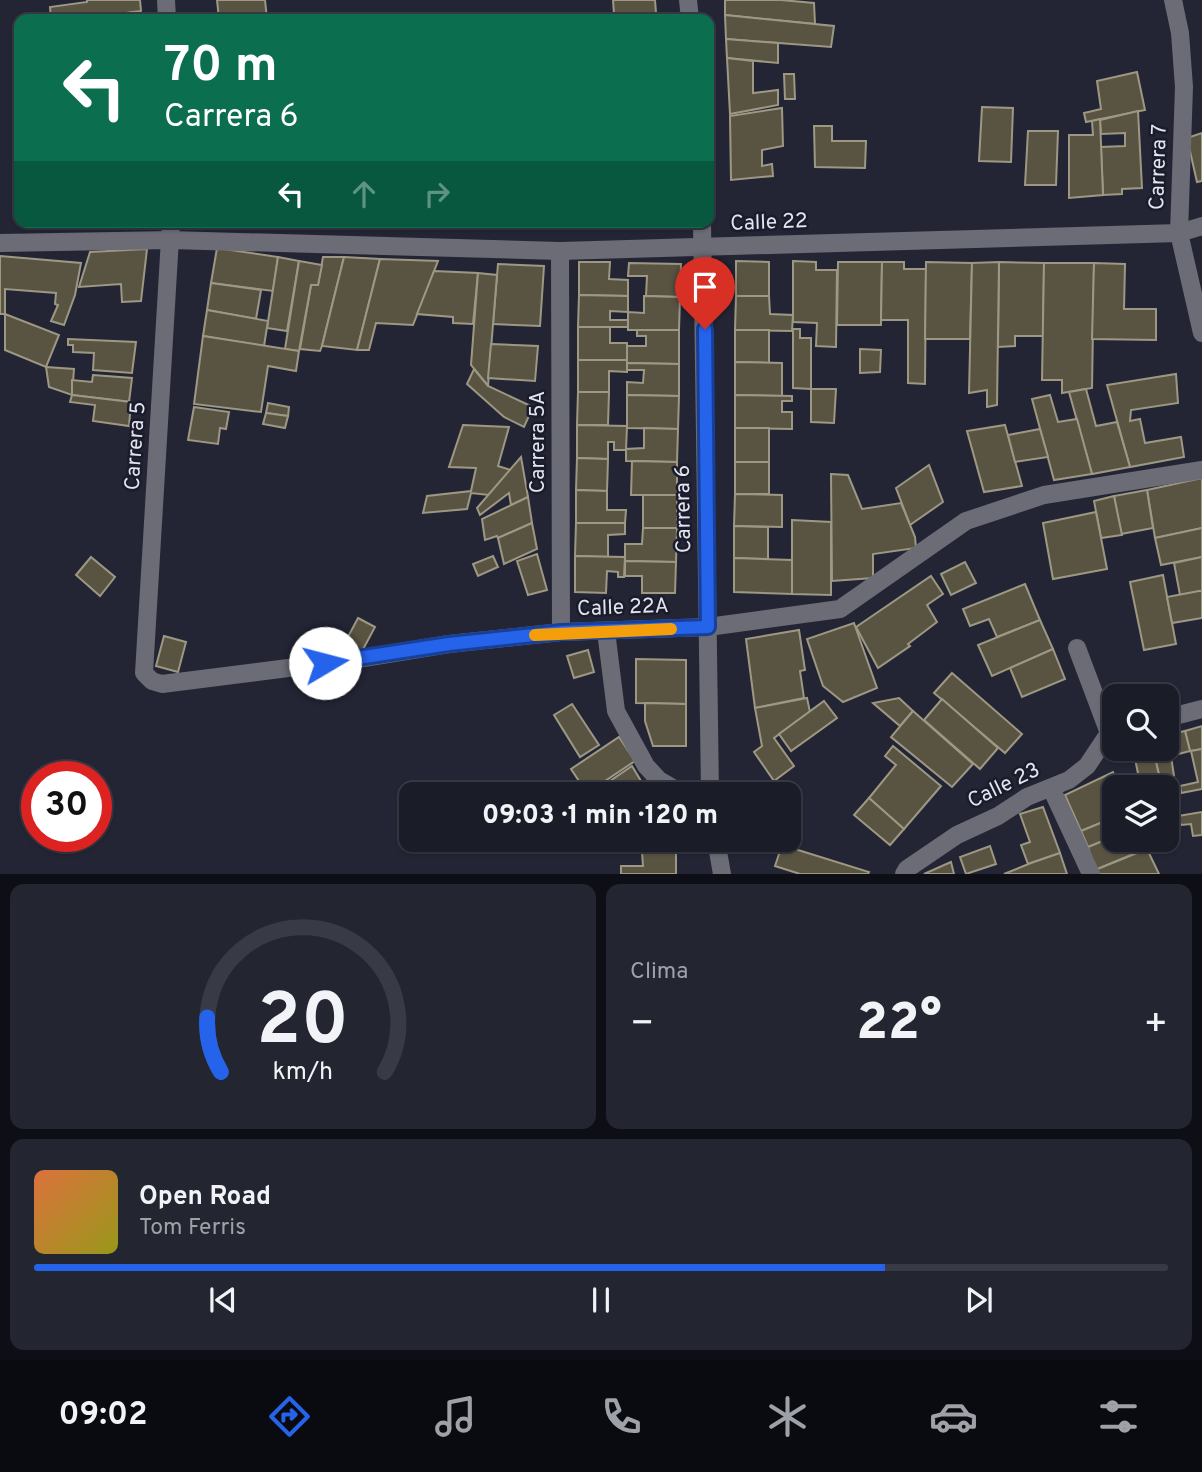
<!DOCTYPE html>
<html lang="es">
<meta charset="utf-8">
<style>
body{margin:0;font-family:Overpass,sans-serif;background:#232530;color:#f1f3f6;height:100vh;display:flex;flex-direction:column;font-size:26px;white-space:nowrap}
*{box-sizing:border-box;margin:0}
p{font-size:23px;color:#9fa1a8}
.icon{flex:none;width:38px;height:38px;fill:none;stroke:currentColor;stroke-width:2;stroke-linecap:round;stroke-linejoin:round}
.map{position:relative;height:874px;overflow:hidden}
.side{display:flex;flex-direction:column;gap:10px;padding:10px;background:#0e0f16;flex:1}
.side>*{flex:none}
.guide{position:absolute;left:14px;top:14px;width:700px;height:214px;border-radius:14px;box-shadow:0 2px 5px #0004,0 0 0 2px #383a45;background:#0b6e4f;color:#fff;overflow:hidden}
.controls{position:absolute;left:1102px;top:684px;display:grid;gap:14px}
.controls a{display:grid;place-items:center;width:77px;height:77px;border-radius:14px;background:#1a1c28;box-shadow:0 2px 5px #0004,0 0 0 2px #383a45;font-size:35px}
.speed{position:absolute;left:21px;top:761px;display:flex;gap:14px;font-size:35px;font-weight:700;text-align:center}
.speed>*{display:grid;place-content:center;width:91px;height:91px;border-radius:50%;background:#1a1c28;box-shadow:0 2px 5px #0004,0 0 0 2px #383a45;line-height:1}
.speed .limit{border:10px solid #d22;background:#fff;color:#111}
.pin{position:absolute;display:grid;place-items:center;width:60px;height:60px;color:#fff;margin:-72px -30px;border-radius:50% 50% 50% 0;rotate:-45deg;box-shadow:0 0 7px #0007}
.pin .icon{rotate:45deg}
.me{position:absolute;width:77px;margin:-38px;rotate:82deg;stroke-linejoin:round;filter:drop-shadow(0 0 5px #0008)}
.turn{display:flex;align-items:center;gap:24px;height:147px;padding:0 35px;font-size:32px}
.turn .icon{width:91px;height:91px;stroke-width:2.5}
.turn b{display:block;font-size:49px;line-height:60px}
.lanes{display:flex;align-items:center;height:66px;padding:0 35px;background:#0003;justify-content:center;gap:35px;direction:ltr}
.lanes .off{opacity:.35}
.big{font-size:52px;font-weight:800;line-height:1.1}
.side .card{flex:1;display:flex;flex-direction:column;justify-content:center;gap:10px;min-width:0;padding:0 24px;border-radius:14px;background:#232530}
.side .dial{align-items:center;gap:0}
.dial svg{height:182px;overflow:visible;fill:none;stroke:#383a45;stroke-width:7;stroke-linecap:round;text-anchor:middle}
.dial text{fill:#f1f3f6;stroke:none}
.song{display:flex;align-items:center;gap:21px}
.cover{width:84px;height:84px;border-radius:10px;background:linear-gradient(135deg,hsl(20 70% 55%),hsl(60 70% 35%))}
.played{height:7px;border-radius:4px;background:linear-gradient(90deg,#2563eb 75%,#383a45 75%)}
.keys{display:flex;justify-content:space-around;direction:ltr}
.heat{display:flex;justify-content:space-between;align-items:center;font-size:38px;direction:ltr}
.side .tiles{flex:1;display:grid;gap:10px;grid-template-columns:1fr 1fr}
.card:last-child{grid-column:span 2}
.trip{position:absolute;left:399px;top:782px;width:402px;height:70px;border-radius:14px;background:#1a1c28;box-shadow:0 2px 5px #0004,0 0 0 2px #383a45;font-weight:800;line-height:70px;text-align:center}
.tabs{display:flex;height:112px;justify-content:space-around;align-items:center;background:#0a0b10;color:#9fa1a8}
.tabs .icon{width:49px;height:49px}
.tabs .current{color:#2563eb}
.tabs b{font-size:32px;color:#f1f3f6}
.map>svg:first-child{display:block}
</style>
<div class="map">
<svg width="1202" height="874" viewBox="0 0 1202 874">
<rect width="100%" height="100%" fill="#232535"/>
<g fill="#595442" stroke="#9d9884" stroke-width="2">
<path d="M 87,0 L 140,0 L 141,11 L 81,19 L 51,19 L 50,7 L 87,2 Z"/>
<path d="M 217,0 L 265,0 L 267,19 L 219,19 Z"/>
<path d="M 613,0 L 655,0 L 656,13 L 614,14 Z"/>
<path d="M 725,0 L 781,0 L 814,3 L 815,24 L 725,15 Z"/>
<path d="M 135,12 L 136,19 L 81,19 L 107,16 Z"/>
<path d="M 725,15 L 834,26 L 831,47 L 726,39 Z"/>
<path d="M 726,39 L 778,43 L 778,63 L 727,58 Z"/>
<path d="M 727,58 L 753,61 L 753,93 L 778,90 L 778,105 L 730,114 Z"/>
<path d="M 1137,72 L 1145,110 L 1086,122 L 1084,113 L 1101,109 L 1097,81 Z"/>
<path d="M 784,74 L 794,74 L 795,99 L 785,99 Z"/>
<path d="M 982,107 L 1013,108 L 1011,162 L 979,161 Z"/>
<path d="M 782,108 L 783,146 L 762,150 L 762,166 L 772,164 L 773,176 L 731,180 L 730,116 Z"/>
<path d="M 1138,111 L 1142,188 L 1122,189 L 1122,194 L 1103,195 L 1101,147 L 1125,146 L 1125,133 L 1101,134 L 1100,120 Z"/>
<path d="M 1100,119 L 1103,195 L 1069,198 L 1069,135 L 1093,135 L 1092,121 Z"/>
<path d="M 814,126 L 832,126 L 832,141 L 866,141 L 865,168 L 815,167 Z"/>
<path d="M 1028,131 L 1058,131 L 1056,185 L 1025,185 Z"/>
<path d="M 1202,133 L 1202,181 L 1197,182 L 1187,138 Z"/>
<path d="M 217,248 L 278,257 L 273,291 L 211,283 Z"/>
<path d="M 147,249 L 141,301 L 122,302 L 121,284 L 79,287 L 90,252 Z"/>
<path d="M 0,256 L 81,263 L 75,295 L 64,325 L 51,321 L 58,305 L 55,304 L 56,293 L 5,289 L 5,314 L 0,314 Z"/>
<path d="M 278,257 L 299,261 L 287,331 L 267,328 Z"/>
<path d="M 323,257 L 344,257 L 322,346 L 320,351 L 300,349 L 311,285 L 318,285 Z"/>
<path d="M 344,257 L 380,259 L 357,350 L 322,346 Z"/>
<path d="M 380,259 L 438,261 L 413,325 L 376,323 L 369,350 L 357,350 Z"/>
<path d="M 299,261 L 322,265 L 318,285 L 311,285 L 299,351 L 285,349 Z"/>
<path d="M 736,261 L 769,262 L 769,296 L 736,296 Z"/>
<path d="M 793,261 L 816,262 L 816,270 L 837,270 L 836,347 L 816,346 L 817,323 L 793,322 Z"/>
<path d="M 579,262 L 610,262 L 609,279 L 628,280 L 628,296 L 579,295 Z"/>
<path d="M 838,262 L 882,262 L 881,325 L 837,325 Z"/>
<path d="M 882,262 L 904,262 L 904,269 L 926,269 L 925,384 L 908,383 L 908,320 L 881,320 Z"/>
<path d="M 926,262 L 972,263 L 970,339 L 925,339 Z"/>
<path d="M 999,262 L 1044,263 L 1043,336 L 1015,336 L 1015,346 L 998,347 Z"/>
<path d="M 999,262 L 997,405 L 987,407 L 987,390 L 969,393 L 972,263 Z"/>
<path d="M 629,263 L 681,264 L 680,297 L 646,296 L 647,276 L 628,276 Z"/>
<path d="M 1044,263 L 1094,263 L 1092,388 L 1062,393 L 1062,380 L 1042,380 Z"/>
<path d="M 1094,263 L 1125,264 L 1124,309 L 1156,309 L 1156,340 L 1092,339 Z"/>
<path d="M 498,264 L 544,266 L 540,326 L 493,324 Z"/>
<path d="M 434,271 L 478,273 L 473,324 L 453,323 L 453,317 L 417,314 Z"/>
<path d="M 478,273 L 497,275 L 488,386 L 471,365 Z"/>
<path d="M 211,283 L 261,290 L 256,319 L 207,310 Z"/>
<path d="M 579,295 L 628,296 L 628,312 L 610,311 L 610,320 L 628,320 L 628,327 L 578,327 Z"/>
<path d="M 644,296 L 680,297 L 679,330 L 628,330 L 628,312 L 644,313 Z"/>
<path d="M 736,296 L 769,296 L 770,314 L 793,315 L 792,331 L 735,330 Z"/>
<path d="M 207,310 L 268,321 L 264,346 L 203,336 Z"/>
<path d="M 5,314 L 59,335 L 46,367 L 5,350 Z"/>
<path d="M 578,327 L 610,327 L 610,343 L 627,343 L 627,360 L 578,360 Z"/>
<path d="M 793,329 L 800,329 L 800,338 L 811,338 L 811,389 L 793,388 Z"/>
<path d="M 637,330 L 679,330 L 679,364 L 627,363 L 627,346 L 646,346 L 646,336 L 637,336 Z"/>
<path d="M 735,330 L 769,330 L 769,363 L 735,362 Z"/>
<path d="M 203,336 L 299,351 L 296,371 L 268,366 L 261,412 L 194,404 Z"/>
<path d="M 68,339 L 136,342 L 132,373 L 93,370 L 94,353 L 73,352 L 73,345 L 68,345 Z"/>
<path d="M 491,344 L 538,346 L 535,381 L 488,378 Z"/>
<path d="M 860,349 L 881,350 L 880,372 L 860,373 Z"/>
<path d="M 578,360 L 627,360 L 627,372 L 609,371 L 609,392 L 578,392 Z"/>
<path d="M 735,362 L 782,363 L 782,396 L 735,395 Z"/>
<path d="M 627,363 L 679,364 L 679,396 L 627,395 L 627,382 L 643,383 L 644,370 L 627,370 Z"/>
<path d="M 46,367 L 74,369 L 72,395 L 49,387 Z"/>
<path d="M 474,369 L 488,386 L 533,407 L 524,427 L 504,417 L 467,384 Z"/>
<path d="M 1176,374 L 1178,403 L 1131,410 L 1130,421 L 1140,419 L 1145,443 L 1181,437 L 1184,457 L 1130,467 L 1107,385 Z"/>
<path d="M 93,375 L 132,378 L 129,402 L 72,395 L 72,380 L 92,382 Z"/>
<path d="M 811,389 L 836,389 L 834,423 L 811,422 Z"/>
<path d="M 1086,389 L 1096,426 L 1117,422 L 1130,467 L 1092,474 L 1069,392 Z"/>
<path d="M 578,392 L 609,392 L 608,425 L 577,425 Z"/>
<path d="M 72,395 L 131,402 L 129,426 L 93,421 L 95,405 L 70,402 Z"/>
<path d="M 627,395 L 679,396 L 678,429 L 627,428 Z"/>
<path d="M 735,395 L 792,396 L 792,401 L 782,401 L 782,412 L 792,412 L 792,429 L 735,428 Z"/>
<path d="M 1050,395 L 1058,422 L 1077,419 L 1092,474 L 1054,480 L 1032,399 Z"/>
<path d="M 268,403 L 289,407 L 288,416 L 266,413 Z"/>
<path d="M 194,407 L 229,412 L 226,429 L 220,428 L 218,444 L 188,440 Z"/>
<path d="M 266,413 L 288,416 L 285,428 L 263,424 Z"/>
<path d="M 463,425 L 509,427 L 498,466 L 511,470 L 489,495 L 471,493 L 467,509 L 423,513 L 427,496 L 471,491 L 476,468 L 449,467 Z"/>
<path d="M 577,425 L 627,426 L 626,450 L 614,450 L 614,442 L 608,442 L 608,459 L 577,458 Z"/>
<path d="M 1005,425 L 1022,486 L 984,492 L 967,431 Z"/>
<path d="M 644,428 L 678,429 L 677,462 L 626,461 L 626,449 L 644,448 Z"/>
<rect x="735" y="428" width="34" height="34"/>
<path d="M 1040,429 L 1048,457 L 1015,462 L 1008,435 Z"/>
<path d="M 521,457 L 528,497 L 511,505 L 509,493 L 480,515 L 477,508 Z"/>
<path d="M 577,458 L 608,459 L 607,491 L 576,490 Z"/>
<path d="M 632,461 L 677,462 L 677,495 L 631,495 Z"/>
<rect x="735" y="462" width="34" height="32"/>
<path d="M 929,465 L 943,502 L 910,525 L 896,488 Z"/>
<path d="M 831,474 L 848,475 L 862,509 L 901,503 L 915,537 L 916,548 L 873,554 L 873,578 L 832,581 Z"/>
<path d="M 1202,478 L 1202,528 L 1155,538 L 1147,490 Z"/>
<path d="M 576,490 L 607,491 L 607,510 L 626,510 L 625,523 L 576,523 Z"/>
<path d="M 1147,490 L 1153,528 L 1121,534 L 1114,496 Z"/>
<path d="M 735,494 L 782,495 L 782,527 L 734,526 Z"/>
<rect x="643" y="495" width="34" height="33"/>
<path d="M 1114,496 L 1122,535 L 1101,538 L 1094,501 Z"/>
<path d="M 528,497 L 532,523 L 498,538 L 497,536 L 485,540 L 482,519 Z"/>
<path d="M 1096,512 L 1107,569 L 1053,579 L 1043,523 Z"/>
<path d="M 792,520 L 831,522 L 831,595 L 792,594 Z"/>
<path d="M 532,523 L 537,549 L 504,564 L 498,538 Z"/>
<path d="M 576,523 L 625,523 L 625,534 L 608,535 L 608,557 L 575,556 Z"/>
<path d="M 734,526 L 768,527 L 768,559 L 734,558 Z"/>
<path d="M 643,528 L 677,528 L 676,562 L 625,561 L 625,544 L 642,544 Z"/>
<path d="M 1202,528 L 1202,557 L 1161,565 L 1155,538 Z"/>
<path d="M 537,554 L 547,590 L 528,595 L 517,561 Z"/>
<path d="M 493,556 L 498,567 L 478,576 L 473,564 Z"/>
<path d="M 575,556 L 625,557 L 624,577 L 618,577 L 618,572 L 607,571 L 606,593 L 575,592 Z"/>
<path d="M 91,557 L 115,577 L 100,596 L 76,575 Z"/>
<path d="M 1202,557 L 1202,591 L 1180,595 L 1174,563 Z"/>
<path d="M 734,558 L 792,560 L 792,594 L 734,592 Z"/>
<path d="M 625,561 L 676,562 L 675,593 L 642,593 L 642,576 L 625,576 Z"/>
<path d="M 965,562 L 976,583 L 951,595 L 941,574 Z"/>
<path d="M 1163,575 L 1176,644 L 1144,650 L 1130,582 Z"/>
<path d="M 931,576 L 943,594 L 927,605 L 937,622 L 908,644 L 910,646 L 878,668 L 856,627 Z"/>
<path d="M 1025,584 L 1040,620 L 997,637 L 989,619 L 970,626 L 963,609 Z"/>
<path d="M 1199,591 L 1202,591 L 1202,618 L 1172,623 L 1167,597 Z"/>
<path d="M 358,618 L 375,627 L 359,657 L 342,648 Z"/>
<path d="M 1040,620 L 1053,649 L 992,676 L 978,645 Z"/>
<path d="M 854,623 L 877,688 L 843,702 L 823,686 L 807,639 Z"/>
<path d="M 799,630 L 805,670 L 800,671 L 804,698 L 755,708 L 746,639 Z"/>
<path d="M 164,636 L 186,642 L 178,672 L 156,666 Z"/>
<path d="M 1053,649 L 1065,679 L 1022,697 L 1010,668 Z"/>
<path d="M 588,650 L 594,672 L 574,678 L 567,656 Z"/>
<path d="M 636,659 L 686,660 L 686,704 L 636,703 Z"/>
<path d="M 952,673 L 1022,734 L 1005,753 L 934,693 Z"/>
<path d="M 807,698 L 810,712 L 774,738 L 794,766 L 774,781 L 754,752 L 762,746 L 755,708 Z"/>
<path d="M 899,698 L 913,711 L 900,726 L 873,703 Z"/>
<path d="M 942,699 L 998,748 L 980,769 L 924,720 Z"/>
<path d="M 824,701 L 837,718 L 791,751 L 779,734 Z"/>
<path d="M 645,703 L 686,704 L 686,746 L 653,746 L 645,721 Z"/>
<path d="M 572,704 L 599,745 L 580,757 L 554,715 Z"/>
<path d="M 913,711 L 973,764 L 952,787 L 891,737 Z"/>
<path d="M 1202,726 L 1202,749 L 1190,751 L 1185,731 Z"/>
<path d="M 1185,731 L 1190,751 L 1171,756 L 1174,776 L 1160,779 L 1153,749 L 1167,749 L 1167,735 Z"/>
<path d="M 619,737 L 635,761 L 587,793 L 571,769 Z"/>
<path d="M 893,746 L 941,786 L 904,829 L 869,798 L 896,765 L 885,756 Z"/>
<path d="M 1133,749 L 1153,749 L 1161,784 L 1175,782 L 1177,794 L 1167,796 L 1167,788 L 1141,788 Z"/>
<path d="M 1202,749 L 1202,789 L 1181,793 L 1180,786 L 1198,782 L 1191,751 Z"/>
<path d="M 632,766 L 644,786 L 630,794 L 591,794 Z"/>
<path d="M 1113,772 L 1119,788 L 1115,788 L 1115,817 L 1081,831 L 1065,795 Z"/>
<path d="M 869,798 L 904,829 L 890,845 L 854,815 Z"/>
<path d="M 1043,807 L 1060,853 L 1028,864 L 1021,845 L 1030,842 L 1020,814 Z"/>
<path d="M 1202,812 L 1202,835 L 1193,836 L 1191,824 L 1181,825 L 1178,816 Z"/>
<path d="M 1115,817 L 1115,836 L 1088,847 L 1081,831 Z"/>
<path d="M 1115,836 L 1115,840 L 1167,840 L 1095,870 L 1088,847 Z"/>
<path d="M 610,840 L 651,840 L 641,846 L 612,847 Z"/>
<path d="M 782,845 L 869,872 L 868,874 L 800,874 L 775,866 Z"/>
<path d="M 990,846 L 996,864 L 966,874 L 960,857 Z"/>
<path d="M 1147,849 L 1159,874 L 1096,874 L 1095,870 Z"/>
<path d="M 642,852 L 676,852 L 676,874 L 621,874 L 621,866 L 643,866 Z"/>
<path d="M 1060,853 L 1067,874 L 1004,874 L 1031,863 Z"/>
<path d="M 951,862 L 954,874 L 924,874 Z"/>
</g>
<g fill="none" stroke-linecap="round" stroke-linejoin="round">
<g stroke="#6b6c75" stroke-width="18">
<path d="M 166,0 L 167,19"/>
<path d="M 688,0 L 690,19"/>
<path d="M 1173,0 L 1180,33 L 1184,87 L 1179,233 L 1202,333"/>
<path d="M 171,222 L 144,673 L 152,681 L 162,684 L 351,660 L 449,644 L 561,632 L 708,627 L 840,609 L 966,521 L 1044,495 L 1202,470"/>
<path d="M 702,222 L 710,794"/>
<path d="M 0,243 L 171,240 L 560,251 L 1179,233 L 1202,226"/>
<path d="M 560,251 L 561,632"/>
<path d="M 606,631 L 616,711 L 646,766 L 659,780 L 683,794"/>
<path d="M 1077,648 L 1109,733"/>
<path d="M 1167,718 L 1202,709"/>
<path d="M 1051,788 L 1091,874"/>
<path d="M 716,840 L 722,874"/>
<path d="M 904,874 L 907,869 L 957,835 L 998,816 L 1027,797 L 1069,780 L 1087,766 L 1109,733 L 1115,732"/>
</g>
</g>
<g fill="none" stroke-linecap="round" stroke-linejoin="round">
<defs>
<path id="route" d="M 325,663 L 449,644 L 561,632 L 708,627 L 705,329"/>
</defs>
<use href="#route" stroke="#184099" stroke-width="18"/>
<use href="#route" stroke="#2563eb" stroke-width="12"/>
<path stroke="#f59e0b" stroke-width="12" d="M 535,635 L 671,629"/>
</g>
<g text-anchor="middle" dominant-baseline="central" stroke-width="5" stroke-linejoin="round" paint-order="stroke">
<g font-size="21" fill="#e2e4ef" stroke="#1a1c2b">
<text transform="translate(1159 167) rotate(-88)">Carrera 7</text>
<text transform="translate(769 223) rotate(-2)">Calle 22</text>
<text transform="translate(538 442) rotate(-90)">Carrera 5A</text>
<text transform="translate(136 446) rotate(-86)">Carrera 5</text>
<text transform="translate(684 509) rotate(-91)">Carrera 6</text>
<text transform="translate(623 608) rotate(-2)">Calle 22A</text>
<text transform="translate(1004 786) rotate(-26)">Calle 23</text>
</g>
</g>
</svg>
<div class="controls">
<a><svg class="icon" aria-label="search" viewBox="0 0 24 24"><circle cx="10" cy="10" r="6"/><path d="M15 15l6 6"/></svg></a>
<a><svg class="icon" aria-label="layers" viewBox="0 0 24 24"><path d="M12 4l9 5-9 5-9-5zM3 14l9 5 9-5"/></svg></a>
</div>
<div class="speed"><div class="limit">30</div></div>
<div class="pin" style="left:705px;top:329px;background:#d93025"><svg class="icon" aria-label="arrive" viewBox="0 0 24 24"><path d="M6 21V4h12l-3 4 3 4H6"/></svg></div>
<svg class="me" style="left:325px;top:663px" viewBox="-20 -20 40 40"><circle r="19" fill="#fff"/><path d="M0-13L10 11 0 6-10 11z" fill="#2563eb"/></svg>
<div class="trip">09:03 · 1 min · 120 m</div>
<div class="guide">
<div class="turn"><svg class="icon" aria-label="left" viewBox="0 0 24 24"><path d="M17 20v-9H6M10 6l-5 5 5 5"/></svg><div><b>70 m</b>Carrera 6</div></div>
<div class="lanes"><svg class="icon" aria-label="left" viewBox="0 0 24 24"><path d="M17 20v-9H6M10 6l-5 5 5 5"/></svg><svg class="icon off" aria-label="ahead" viewBox="0 0 24 24"><path d="M12 20V5M6 11l6-6 6 6"/></svg><svg class="icon off" aria-label="right" viewBox="0 0 24 24"><path d="M7 20v-9h11M14 6l5 5-5 5"/></svg></div>
</div>
</div>
<section class="side">
<div class="tiles">
<div class="card dial"><svg viewBox="0 0 100 80">
<path d="M14 69A42 42 0 1 1 86 69"/>
<path d="M14 69A42 42 0 0 1 8 45" stroke="#2563eb"/>
<text x="50" y="56" font-size="32" font-weight="700">20</text>
<text x="50" y="72" font-size="11">km/h</text>
</svg></div>
<div class="card"><p>Clima</p>
<div class="heat"><a>−</a><b class="big">22°</b><a>+</a></div>
</div>
<div class="card">
<div class="song"><i class="cover"></i><div><b>Open Road</b><p>Tom Ferris</p></div></div>
<div class="played"></div>
<div class="keys"><svg class="icon" aria-label="previous" viewBox="0 0 24 24"><path d="M18 5L8 12l10 7zM5 5v14"/></svg><svg class="icon" aria-label="pause" viewBox="0 0 24 24"><path d="M8 5v14M16 5v14"/></svg><svg class="icon" aria-label="next" viewBox="0 0 24 24"><path d="M6 5l10 7-10 7zM19 5v14"/></svg></div>
</div>
</div>
</section>
<nav class="tabs">
<b>09:02</b>
<svg class="icon current" aria-label="directions" viewBox="0 0 24 24"><path d="M12 3l9 9-9 9-9-9zM9 14v-3h6M13 9l2 2-2 2"/></svg>
<svg class="icon" aria-label="music" viewBox="0 0 24 24"><path d="M9 18V5l10-2v13"/><circle cx="6" cy="18" r="3"/><circle cx="16" cy="16" r="3"/></svg>
<svg class="icon" aria-label="phone" viewBox="0 0 24 24"><path d="M5 4h4l2 5-3 2q2 4 5 5l2-3 5 2v4C11 20 4 13 5 4z"/></svg>
<svg class="icon" aria-label="climate" viewBox="0 0 24 24"><path d="M12 3v18M4 7l16 10M4 17L20 7"/></svg>
<svg class="icon" aria-label="car" viewBox="0 0 24 24"><path d="M5 17H2v-5l4-1 3-4h7l3 4 3 1v5h-3M9 17h6M6 11h13"/><circle cx="7" cy="17" r="2"/><circle cx="17" cy="17" r="2"/></svg>
<svg class="icon" aria-label="filters" viewBox="0 0 24 24"><path d="M4 7h16M4 17h16"/><circle cx="9" cy="7" r="2"/><circle cx="15" cy="17" r="2"/></svg>
</nav>
